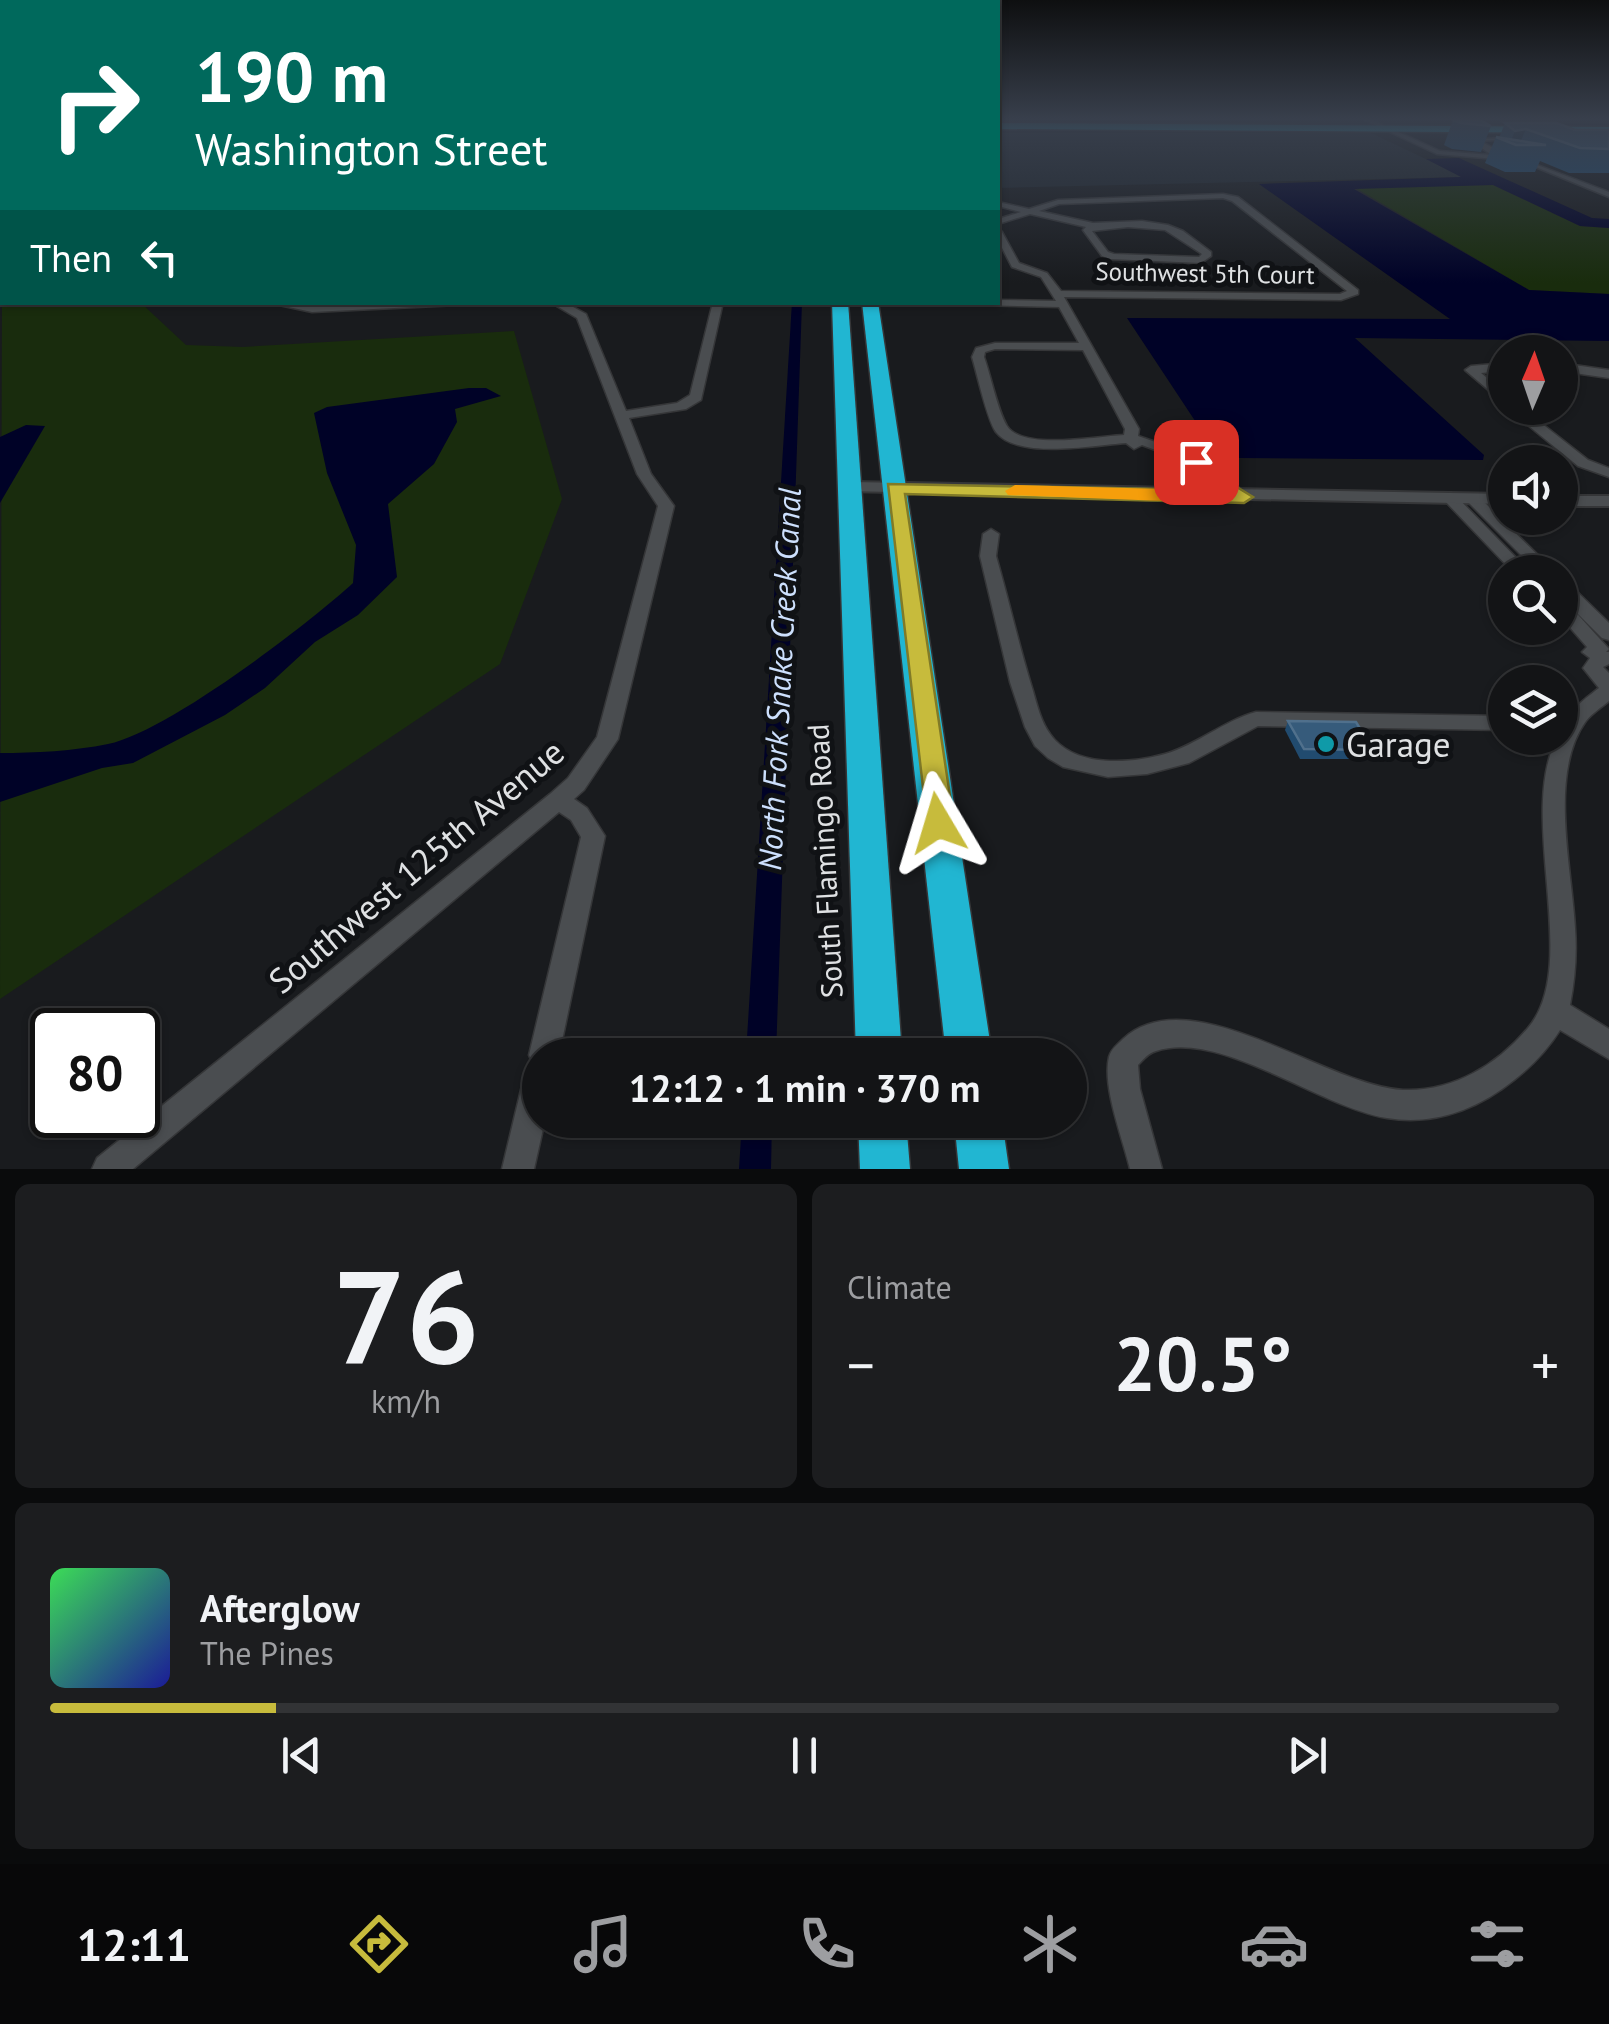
<!DOCTYPE html>
<meta charset="utf-8">
<style>
body{margin:0;font-family:"PT Sans",sans-serif;background:#1c1d1f;color:#f1f3f6;height:100vh;display:flex;flex-direction:column;font-size:38px;white-space:nowrap}
*{box-sizing:border-box;margin:0}
p{font-size:32px;color:#9d9ea1}
.icon{flex:none;width:55px;height:55px;fill:none;stroke:currentColor;stroke-width:2;stroke-linecap:round;stroke-linejoin:round}
.map{position:relative;height:1169px;overflow:hidden}
.sheet{display:flex;flex-direction:column;gap:15px;padding:15px;background:#0a0b0c;flex:1}
.sheet>*{flex:none}
.top-card{position:absolute;left:0px;top:0px;width:1000px;height:305px;box-shadow:0 2px 8px #0004,0 0 0 2px #323335;background:#00695c;color:#fff;overflow:hidden}
.needle{width:65px;rotate:2deg}
.buttons{position:absolute;left:1488px;top:335px;display:grid;gap:20px}
.buttons a{display:grid;place-items:center;width:90px;height:90px;border-radius:50%;background:#131416;box-shadow:0 2px 8px #0004,0 0 0 2px #323335;font-size:50px}
.speed{position:absolute;left:30px;top:1008px;display:flex;gap:20px;font-size:50px;font-weight:700;text-align:center}
.speed>*{display:grid;place-content:center;width:130px;height:130px;border-radius:50%;background:#131416;box-shadow:0 2px 8px #0004,0 0 0 2px #323335;line-height:1}
.speed .limit{border:5px solid #111;border-radius:15px;background:#fff;color:#111}
.pin{position:absolute;display:grid;place-items:center;width:85px;height:85px;color:#fff;margin:-42px;border-radius:20px;box-shadow:0 5px 15px #0006}
.me{position:absolute;width:110px;margin:-55px;rotate:353deg;stroke-linejoin:round;filter:drop-shadow(0 0 8px #0008)}
.turn{display:flex;align-items:center;gap:35px;height:210px;padding:0 30px;font-size:45px}
.turn .icon{width:130px;height:130px;stroke-width:2.5}
.turn b{display:block;font-size:70px;line-height:85px}
.then{display:flex;align-items:center;height:95px;padding:0 30px;background:#0003;gap:20px;font-size:38px}
.big{font-size:75px;font-weight:700;line-height:1.1}
.sheet .card{flex:1;display:flex;flex-direction:column;justify-content:center;gap:15px;min-width:0;padding:0 35px;border-radius:15px;background:#1c1d1f}
.sheet .dial{align-items:center;gap:0}
.dial b{font-size:130px;line-height:1}
.song{display:flex;align-items:center;gap:30px}
.cover{width:120px;height:120px;border-radius:15px;background:linear-gradient(135deg,hsl(130 70% 55%),hsl(240 70% 35%))}
.played{height:10px;border-radius:5px;background:linear-gradient(90deg,#c7bb3c 15%,#323335 15%)}
.keys{display:flex;justify-content:space-around;direction:ltr}
.heat{display:flex;justify-content:space-between;align-items:center;font-size:55px;direction:ltr}
.sheet .tiles{flex:1;display:grid;gap:15px;grid-template-columns:1fr 1fr}
.card:last-child{grid-column:span 2}
.trip{position:absolute;left:522px;top:1038px;width:565px;height:100px;border-radius:50px;background:#131416;box-shadow:0 2px 8px #0004,0 0 0 2px #323335;font-weight:700;line-height:100px;text-align:center}
.dock{display:flex;height:160px;justify-content:space-around;align-items:center;background:#080809;color:#9d9ea1}
.dock .icon{width:70px;height:70px}
.dock .on{color:#c7bb3c}
.dock b{font-size:45px;color:#f1f3f6}
.map>svg:first-child{display:block}
</style>
<div class="map">
<svg width="1609" height="1169" viewBox="0 0 1609 1169">
<rect width="100%" height="100%" fill="#191b1e"/>
<path fill="#1f262d" d="M 998,133 L 1371,133 L 1464,177 L 998,188 Z"/>
<g fill="#192c0d">
<path d="M 1493,185 L 1580,226 L 1609,228 L 1609,294 L 1529,290 L 1354,187 Z"/>
<path d="M 2,289 L 2,302 L 141,303 L 186,345 L 243,347 L 514,331 L 562,499 L 500,664 L 0,999 Z"/>
</g>
<g fill="#000227">
<path d="M 1459,158 L 1592,218 L 1609,219 L 1609,228 L 1580,226 L 1493,185 L 1354,189 L 1529,290 L 1609,294 L 1609,341 L 1355,338 L 1484,455 L 1483,460 L 1239,458 L 1213,448 L 1127,318 L 1450,319 L 1259,184 L 1461,177 L 1426,159 Z"/>
<path d="M 469,388 L 486,388 L 501,396 L 455,409 L 457,422 L 434,464 L 388,504 L 397,577 L 358,615 L 315,642 L 265,688 L 225,715 L 133,763 L 102,768 L 0,802 L 0,753 C 35,753 74,751 108,744 C 167,732 306,626 353,583 L 356,545 L 327,473 L 314,413 L 327,407 Z"/>
<path d="M 26,425 L 45,426 L 0,503 L 0,437 Z"/>
</g>
<g fill="none" stroke-linecap="round" stroke-linejoin="round">
<g fill="#000227" fill-rule="evenodd">
<path d="M 792,302 L 802,302 L 776,1055 L 746,1055 Z"/>
<path d="M 742,1120 L 772,1120 L 771,1169 L 739,1169 Z"/>
</g>
<defs>
<g id="minor">
<path d="M 1362,119 L 1370,119 L 1440,151 L 1492,155 L 1468,139 L 1522,138 L 1480,141 L 1501,152 L 1496,159 L 1437,154 Z"/>
<path d="M 2,143 L 2,147 L 0,148 L 0,144 Z"/>
<path d="M 1516,157 L 1609,192 L 1609,197 L 1516,159 Z"/>
<path d="M 1223,194 L 1238,197 L 1358,290 L 1358,294 L 1341,300 L 1064,297 L 1139,429 L 1138,436 L 1179,450 L 1249,494 L 1252,497 L 1249,500 L 1239,500 L 1195,473 L 1194,489 L 1201,496 L 1198,499 L 1188,499 L 1178,490 L 1180,472 L 1165,459 L 1169,455 L 1142,445 L 1134,449 L 1126,443 C 1095,445 1018,460 996,432 C 987,420 977,373 972,357 L 976,348 L 995,343 L 1079,343 L 1059,307 L 937,304 L 998,302 L 998,300 L 1056,301 L 1041,277 L 1012,267 L 998,240 L 998,229 L 1002,232 L 1019,263 L 1047,273 L 1061,291 L 1340,294 L 1347,291 L 1232,201 L 1223,198 L 1059,204 L 1039,211 L 1093,223 L 1142,221 L 1168,225 L 1183,231 L 1211,252 L 1211,256 L 1201,263 L 1110,259 L 1102,256 L 1083,230 L 1086,227 L 1030,214 L 998,224 L 998,219 L 1021,212 L 998,206 L 998,202 L 1029,209 L 1058,200 ZM 1128,227 L 1165,230 L 1202,254 L 1199,257 L 1114,254 L 1108,252 L 1092,231 ZM 995,349 L 1083,350 L 1125,429 L 1124,435 C 1098,436 1023,451 1007,426 C 997,409 991,376 984,357 L 985,352 Z"/>
<rect x="0" y="210" width="2" height="4"/>
<path d="M 0,223 L 2,224 L 2,228 L 0,229 Z"/>
<rect x="0" y="248" width="2" height="6"/>
<path d="M 2,269 L 2,275 L 0,276 L 0,270 Z"/>
<path d="M 265,302 L 312,306 L 462,302 L 457,305 L 312,312 Z"/>
<path d="M 550,302 L 564,302 L 586,314 L 626,411 L 677,403 L 690,395 L 713,302 L 723,302 L 701,400 L 686,409 L 629,418 L 651,474 L 674,506 L 618,739 L 584,790 L 574,799 L 587,808 L 605,836 L 559,1055 L 540,1055 L 540,1120 L 545,1120 L 534,1169 L 502,1169 L 525,1073 L 532,1062 L 529,1055 L 581,837 L 571,820 L 559,812 L 133,1169 L 92,1169 L 97,1158 L 550,794 L 568,778 L 597,737 L 658,506 L 637,474 L 577,318 Z"/>
<path d="M 1505,363 L 1505,371 L 1481,373 L 1505,393 L 1505,404 L 1465,370 L 1471,366 Z"/>
<path d="M 1560,363 L 1609,370 L 1609,378 L 1560,371 Z"/>
<path d="M 1507,408 L 1522,408 L 1588,460 L 1609,468 L 1609,477 L 1578,466 Z"/>
<path d="M 1450,493 L 1455,495 L 1530,572 L 1513,572 L 1445,501 L 1442,498 L 1445,495 Z"/>
<path d="M 1473,494 L 1478,496 L 1555,572 L 1538,572 L 1465,499 Z"/>
<path d="M 991,529 L 999,534 L 996,556 C 1009,601 1019,646 1033,691 C 1037,705 1041,722 1050,734 C 1074,768 1129,764 1165,754 C 1197,745 1223,721 1256,712 L 1505,716 L 1505,730 L 1258,726 L 1189,763 L 1147,774 L 1108,777 L 1063,767 L 1048,758 L 1035,746 L 1025,727 L 1010,682 L 980,556 L 983,534 Z"/>
<path d="M 1560,580 L 1566,581 L 1609,623 L 1609,640 L 1602,638 L 1570,606 L 1609,649 L 1606,652 L 1609,652 L 1609,664 L 1603,667 L 1609,673 L 1609,701 C 1602,707 1591,714 1586,721 C 1548,773 1572,868 1575,928 C 1577,954 1575,979 1570,1005 L 1609,1029 L 1609,1059 L 1560,1030 C 1545,1054 1525,1073 1502,1089 C 1468,1113 1428,1125 1387,1118 C 1321,1108 1220,1029 1156,1051 C 1148,1053 1144,1059 1138,1065 L 1140,1089 L 1162,1169 L 1130,1169 C 1123,1139 1102,1087 1109,1057 C 1111,1049 1117,1045 1123,1039 C 1190,977 1326,1086 1403,1090 C 1453,1092 1497,1065 1528,1028 C 1582,964 1516,818 1557,738 L 1560,738 C 1563,714 1581,702 1599,688 L 1583,668 L 1590,658 L 1582,652 L 1587,647 L 1560,616 L 1560,600 L 1566,601 L 1560,595 Z"/>
</g>
<g id="tertiary">
<path d="M 851,482 L 1505,494 L 1505,504 L 845,491 L 842,487 Z"/>
<rect x="1560" y="496" width="49" height="10"/>
</g>
<g id="trunk">
<path d="M 998,123 L 1609,127 L 1609,133 L 998,129 Z"/>
<path d="M 832,302 L 848,302 L 902,1055 L 856,1055 Z"/>
<path d="M 862,302 L 878,302 L 992,1055 L 946,1055 Z"/>
<path d="M 858,1120 L 906,1120 L 910,1169 L 860,1169 Z"/>
<path d="M 954,1120 L 1002,1120 L 1009,1169 L 959,1169 Z"/>
</g>
</defs>
<use href="#minor" stroke="#353638" stroke-width="3"/>
<use href="#tertiary" stroke="#353638" stroke-width="4"/>
<use href="#trunk" stroke="#353638" stroke-width="3"/>
<use href="#minor" fill="#4a4d50" fill-rule="evenodd"/>
<use href="#tertiary" fill="#4a4d50" fill-rule="evenodd"/>
<use href="#trunk" fill="#21b6d2" fill-rule="evenodd"/>
</g>
<g fill="#214b6f">
<path d="M 1453,120 L 1491,126 L 1481,152 L 1452,149 L 1444,145 Z"/>
<path d="M 1505,123 L 1575,130 L 1609,130 L 1609,173 L 1569,173 L 1540,161 L 1535,172 L 1505,172 L 1485,163 L 1496,137 L 1499,138 Z"/>
<path d="M 2,146 L 2,167 L 0,161 L 0,147 Z"/>
<path d="M 1288,721 L 1373,750 L 1369,759 L 1300,759 L 1285,730 Z"/>
</g>
<path fill="#153149" d="M 1526,129 L 1519,145 L 1510,143 L 1515,131 Z"/>
<g fill="#365b7b" stroke="#50708c" stroke-width="2.5">
<path d="M 1453,120 L 1480,120 L 1491,126 L 1461,123 Z"/>
<path d="M 1505,123 L 1557,123 L 1575,130 L 1609,130 L 1609,149 L 1580,148 L 1526,129 L 1515,131 Z"/>
<path d="M 1496,137 L 1546,145 L 1516,145 Z"/>
<path d="M 1288,721 L 1356,722 L 1373,750 L 1304,749 Z"/>
</g>
<linearGradient id="sky" x2="0" y2="1"><stop stop-color="#0e0f10"/><stop offset="0.42" stop-color="#383f4c"/><stop offset="1" stop-color="#383f4c" stop-opacity="0"/></linearGradient>
<rect width="1609" height="283" fill="url(#sky)"/>
<path fill="#c7bb3c" stroke="#817a27" stroke-width="2.5" d="M 1189,459 L 1202,459 L 1216,474 L 1253,497 L 1244,503 L 905,494 L 954,823 L 949,831 L 928,831 L 888,484 L 1216,490 L 1202,483 L 1186,462 Z"/>
<path fill="#f59e0b" d="M 1015,485 L 1164,489 L 1174,495 L 1164,501 L 1008,495 L 1005,491 Z"/>
<circle fill="#0f9aa8" stroke="#101215" stroke-width="4" cx="1326" cy="744" r="10"/>
<g text-anchor="middle" dominant-baseline="central" stroke-width="10" stroke-linejoin="round" paint-order="stroke">
<g font-size="25" fill="#dfe1e3" stroke="#101215">
<text transform="translate(1205 273) rotate(1)">Southwest 5th Court</text>
</g>
<g font-size="30" fill="#dfe1e3" stroke="#101215">
<text transform="translate(824 861) rotate(-93)">South Flamingo Road</text>
</g>
<g font-size="32" font-style="italic" fill="#cde0fd" stroke="#101215">
<text transform="translate(779 679) rotate(-87)">North Fork Snake Creek Canal</text>
</g>
<g font-size="35" fill="#dfe1e3" stroke="#101215" text-anchor="start">
<text x="1346" y="744">Garage</text>
</g>
<g font-size="35" fill="#dfe1e3" stroke="#101215">
<text transform="translate(416 866) rotate(-40)">Southwest 125th Avenue</text>
</g>
</g>
</svg>
<div class="buttons">
<a><svg class="needle" viewBox="-14 -14 28 28"><path d="M0-13l5 13h-10z" fill="#e53935"/><path d="M0 13l5-13h-10z" fill="#9d9ea1"/></svg></a>
<a><svg class="icon" aria-label="sound" viewBox="0 0 24 24"><path d="M4 9h4l5-4v14l-5-4H4zM17 9q2 3 0 6"/></svg></a>
<a><svg class="icon" aria-label="search" viewBox="0 0 24 24"><circle cx="10" cy="10" r="6"/><path d="M15 15l6 6"/></svg></a>
<a><svg class="icon" aria-label="layers" viewBox="0 0 24 24"><path d="M12 4l9 5-9 5-9-5zM3 14l9 5 9-5"/></svg></a>
</div>
<div class="speed"><div class="limit">80</div></div>
<div class="pin" style="left:1196px;top:462px;background:#d93025"><svg class="icon" aria-label="arrive" viewBox="0 0 24 24"><path d="M6 21V4h12l-3 4 3 4H6"/></svg></div>
<svg class="me" style="left:938px;top:823px" viewBox="-20 -20 40 40"><path d="M0-17L14 15 0 8-14 15z" fill="#c7bb3c" stroke="#fff" stroke-width="4"/></svg>
<div class="trip">12:12 · 1 min · 370 m</div>
<div class="top-card">
<div class="turn"><svg class="icon" aria-label="right" viewBox="0 0 24 24"><path d="M7 20v-9h11M14 6l5 5-5 5"/></svg><div><b>190 m</b>Washington Street</div></div>
<div class="then">Then<svg class="icon" aria-label="left" viewBox="0 0 24 24"><path d="M17 20v-9H6M10 6l-5 5 5 5"/></svg></div>
</div>
</div>
<section class="sheet">
<div class="tiles">
<div class="card dial"><b>76</b><p>km/h</p></div>
<div class="card"><p>Climate</p>
<div class="heat"><a>−</a><b class="big">20.5°</b><a>+</a></div>
</div>
<div class="card">
<div class="song"><i class="cover"></i><div><b>Afterglow</b><p>The Pines</p></div></div>
<div class="played"></div>
<div class="keys"><svg class="icon" aria-label="previous" viewBox="0 0 24 24"><path d="M18 5L8 12l10 7zM5 5v14"/></svg><svg class="icon" aria-label="pause" viewBox="0 0 24 24"><path d="M8 5v14M16 5v14"/></svg><svg class="icon" aria-label="next" viewBox="0 0 24 24"><path d="M6 5l10 7-10 7zM19 5v14"/></svg></div>
</div>
</div>
</section>
<nav class="dock">
<b>12:11</b>
<svg class="icon on" aria-label="directions" viewBox="0 0 24 24"><path d="M12 3l9 9-9 9-9-9zM9 14v-3h6M13 9l2 2-2 2"/></svg>
<svg class="icon" aria-label="music" viewBox="0 0 24 24"><path d="M9 18V5l10-2v13"/><circle cx="6" cy="18" r="3"/><circle cx="16" cy="16" r="3"/></svg>
<svg class="icon" aria-label="phone" viewBox="0 0 24 24"><path d="M5 4h4l2 5-3 2q2 4 5 5l2-3 5 2v4C11 20 4 13 5 4z"/></svg>
<svg class="icon" aria-label="climate" viewBox="0 0 24 24"><path d="M12 3v18M4 7l16 10M4 17L20 7"/></svg>
<svg class="icon" aria-label="car" viewBox="0 0 24 24"><path d="M5 17H2v-5l4-1 3-4h7l3 4 3 1v5h-3M9 17h6M6 11h13"/><circle cx="7" cy="17" r="2"/><circle cx="17" cy="17" r="2"/></svg>
<svg class="icon" aria-label="filters" viewBox="0 0 24 24"><path d="M4 7h16M4 17h16"/><circle cx="9" cy="7" r="2"/><circle cx="15" cy="17" r="2"/></svg>
</nav>
